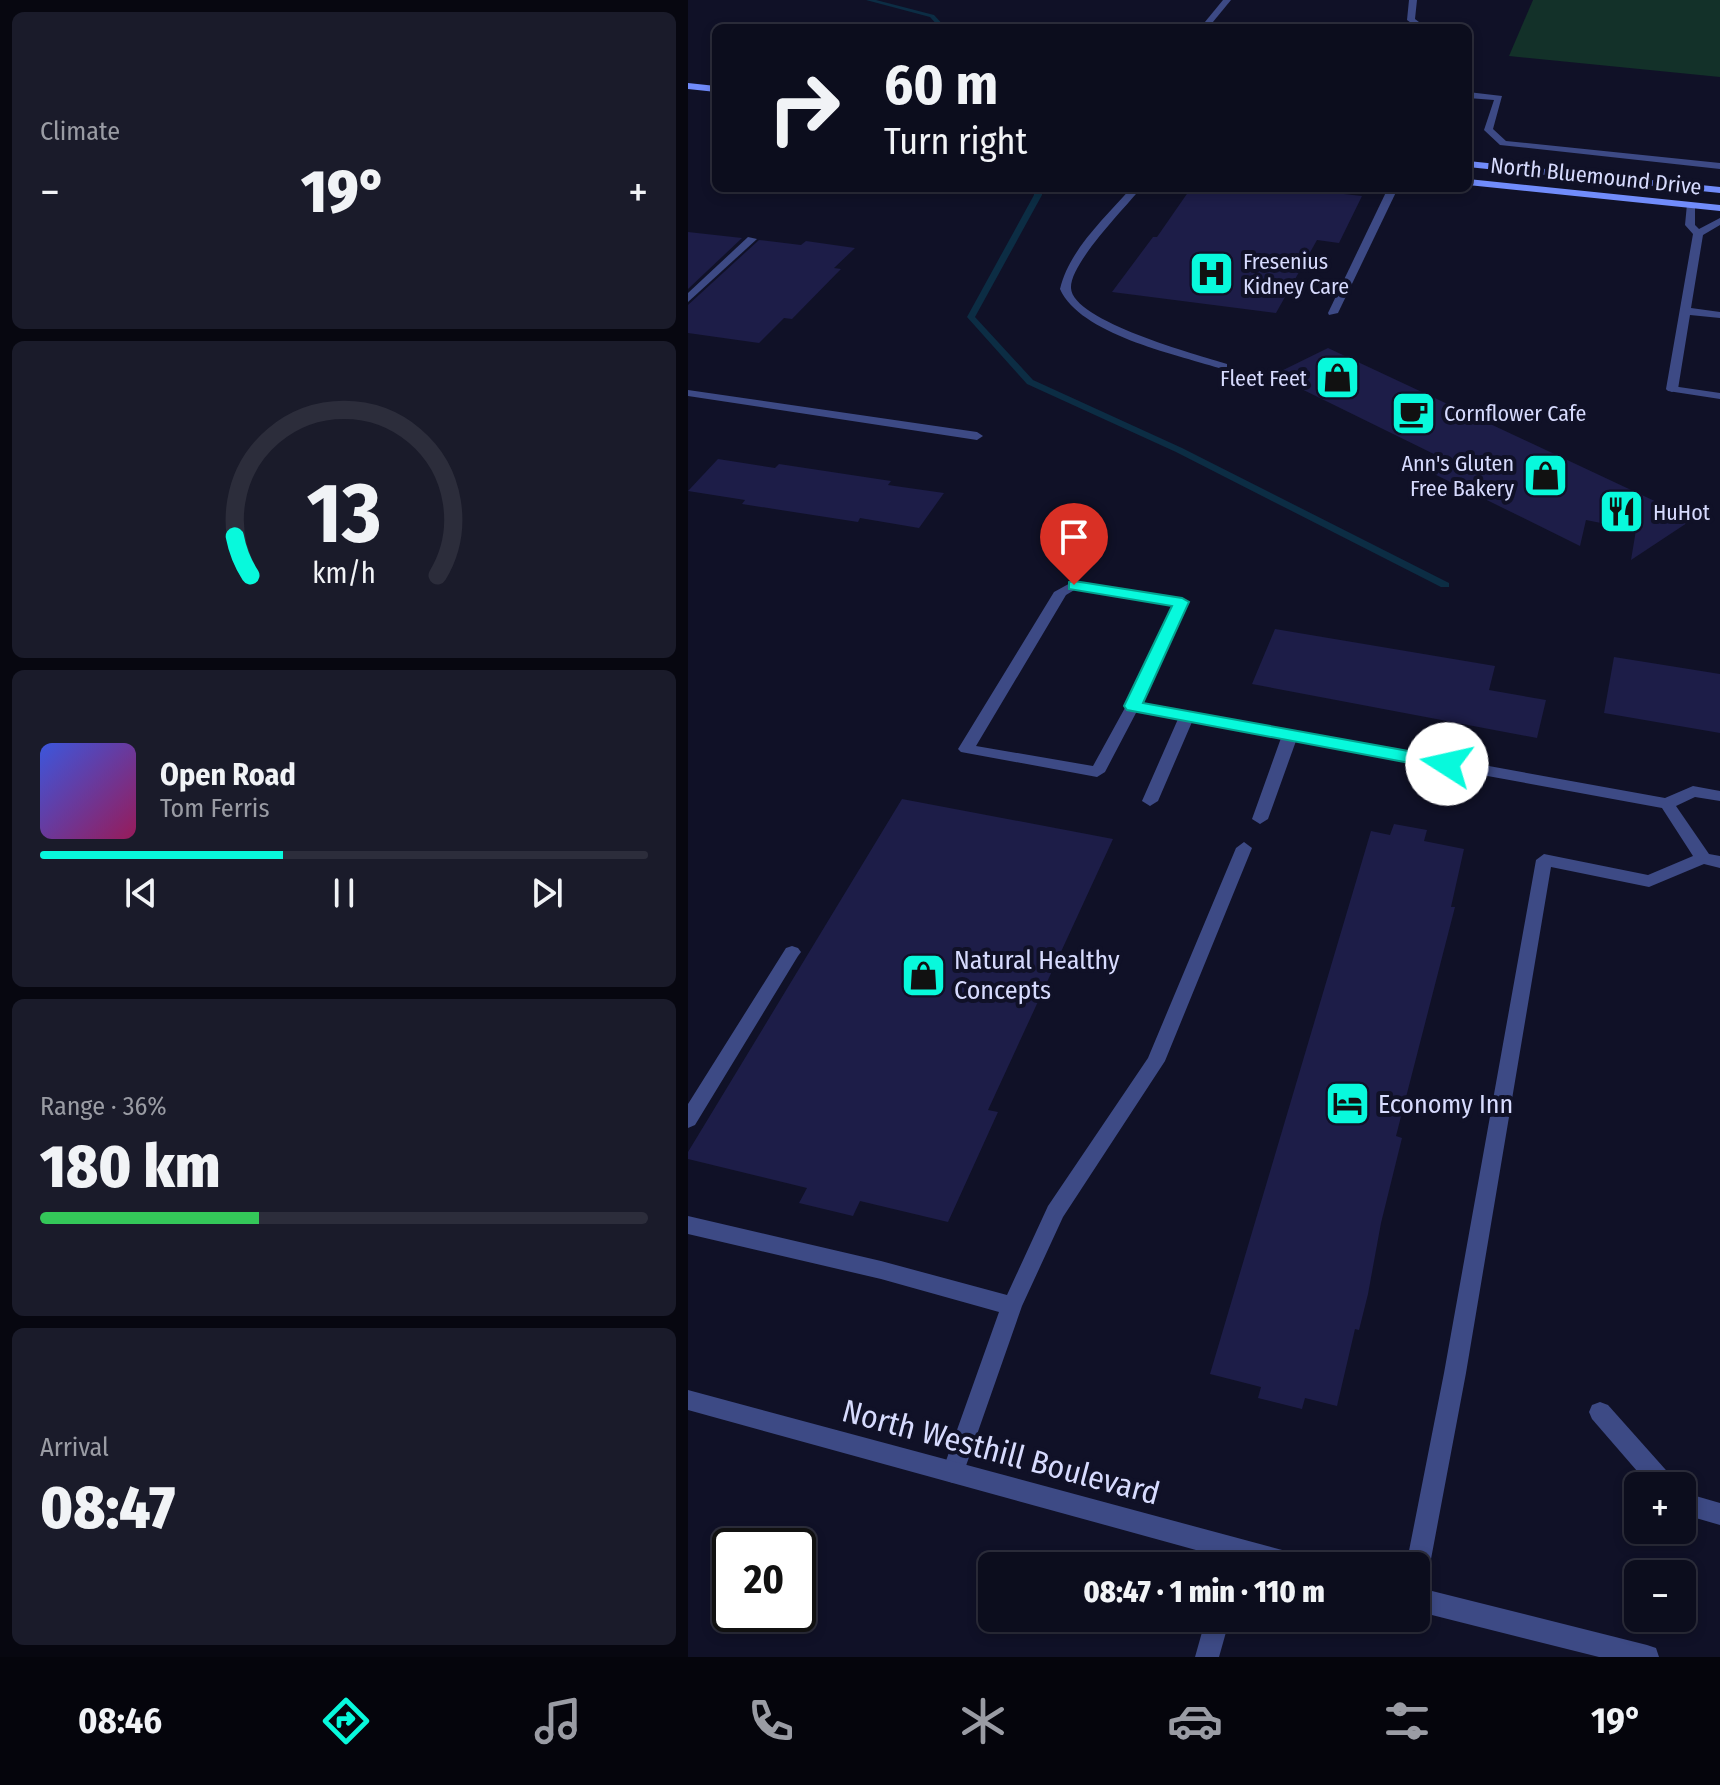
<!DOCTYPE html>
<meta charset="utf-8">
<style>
body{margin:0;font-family:"Fira Sans Condensed",sans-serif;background:#1a1b2a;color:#f1f3f6;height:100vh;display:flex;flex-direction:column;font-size:30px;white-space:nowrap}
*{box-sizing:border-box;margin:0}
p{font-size:26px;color:#9a9ca4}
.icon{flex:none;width:44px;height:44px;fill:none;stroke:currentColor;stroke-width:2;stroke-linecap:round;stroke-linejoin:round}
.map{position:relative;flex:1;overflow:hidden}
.sheet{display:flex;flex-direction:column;gap:12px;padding:12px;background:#070710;width:688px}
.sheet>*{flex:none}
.top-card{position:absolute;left:24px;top:24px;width:760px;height:168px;border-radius:12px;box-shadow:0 4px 12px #0003,0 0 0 2px #2c2d3b;background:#0c0d1d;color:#f1f3f6;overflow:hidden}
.buttons{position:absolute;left:936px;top:1472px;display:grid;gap:16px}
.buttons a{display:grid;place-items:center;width:72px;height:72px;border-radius:12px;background:#0c0d1d;box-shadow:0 4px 12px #0003,0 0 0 2px #2c2d3b;font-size:40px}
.speed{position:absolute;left:24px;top:1528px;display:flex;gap:16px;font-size:40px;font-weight:700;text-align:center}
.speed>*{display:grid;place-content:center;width:104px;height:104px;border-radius:50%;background:#0c0d1d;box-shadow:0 4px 12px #0003,0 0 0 2px #2c2d3b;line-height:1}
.speed .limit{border:4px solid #111;border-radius:12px;background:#fff;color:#111}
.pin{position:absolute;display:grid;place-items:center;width:68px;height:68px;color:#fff;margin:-82px -34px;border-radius:50% 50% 50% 0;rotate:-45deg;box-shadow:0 0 8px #0007}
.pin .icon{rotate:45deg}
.me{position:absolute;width:88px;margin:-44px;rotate:280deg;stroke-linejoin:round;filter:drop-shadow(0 0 6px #0008)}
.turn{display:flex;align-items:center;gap:28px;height:168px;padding:0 40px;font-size:36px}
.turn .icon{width:104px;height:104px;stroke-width:2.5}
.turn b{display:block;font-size:56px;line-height:68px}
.big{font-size:60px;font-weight:800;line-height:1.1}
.sheet .widget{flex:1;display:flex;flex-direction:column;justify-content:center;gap:12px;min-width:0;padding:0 28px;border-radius:12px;background:#1a1b2a}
.sheet .dial{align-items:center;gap:0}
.dial svg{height:208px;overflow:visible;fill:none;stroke:#2c2d3b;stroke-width:7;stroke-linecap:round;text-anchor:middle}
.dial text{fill:#f1f3f6;stroke:none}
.song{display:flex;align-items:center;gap:24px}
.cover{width:96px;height:96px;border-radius:12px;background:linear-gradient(135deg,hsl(230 70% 55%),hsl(330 70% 35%))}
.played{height:8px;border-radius:4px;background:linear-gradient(90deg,#08f9dc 40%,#2c2d3b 40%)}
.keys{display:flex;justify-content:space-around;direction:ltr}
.heat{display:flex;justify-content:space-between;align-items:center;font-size:44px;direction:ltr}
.charge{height:12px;border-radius:6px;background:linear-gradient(90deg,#34c759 36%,#2c2d3b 0)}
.trip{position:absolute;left:290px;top:1552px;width:452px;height:80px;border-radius:12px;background:#0c0d1d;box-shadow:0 4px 12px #0003,0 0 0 2px #2c2d3b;font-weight:800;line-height:80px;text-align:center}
.menu{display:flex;height:128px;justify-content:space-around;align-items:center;background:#05050c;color:#9a9ca4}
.menu .icon{width:56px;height:56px}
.menu .selected{color:#08f9dc}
.menu b{font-size:36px;color:#f1f3f6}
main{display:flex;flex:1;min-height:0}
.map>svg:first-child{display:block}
</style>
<main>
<section class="sheet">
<div class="widget"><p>Climate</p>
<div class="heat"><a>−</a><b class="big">19°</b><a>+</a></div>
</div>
<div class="widget dial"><svg viewBox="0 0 100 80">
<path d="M14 69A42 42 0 1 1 86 69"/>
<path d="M14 69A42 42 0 0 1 8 54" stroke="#08f9dc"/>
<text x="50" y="56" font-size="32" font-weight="700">13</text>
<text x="50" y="72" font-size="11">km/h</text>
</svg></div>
<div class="widget">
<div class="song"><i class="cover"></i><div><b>Open Road</b><p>Tom Ferris</p></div></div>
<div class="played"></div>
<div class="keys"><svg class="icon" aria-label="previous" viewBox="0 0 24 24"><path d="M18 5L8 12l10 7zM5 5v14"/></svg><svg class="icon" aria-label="pause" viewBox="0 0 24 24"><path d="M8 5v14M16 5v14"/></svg><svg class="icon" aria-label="next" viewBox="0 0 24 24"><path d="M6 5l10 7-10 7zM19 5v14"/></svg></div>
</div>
<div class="widget"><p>Range · 36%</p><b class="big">180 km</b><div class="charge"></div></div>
<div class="widget"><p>Arrival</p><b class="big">08:47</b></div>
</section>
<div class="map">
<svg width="1032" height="1657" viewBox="0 0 1032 1657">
<rect width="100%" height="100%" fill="#101127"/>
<path fill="#133129" d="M 845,0 L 1032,0 L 1032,77 L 821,56 Z"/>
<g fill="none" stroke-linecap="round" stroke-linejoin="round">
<g fill="#0c2d44" fill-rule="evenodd">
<path d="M 178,0 L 188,0 L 246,15 L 258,28 L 252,28 L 242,17 Z"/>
<path d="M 346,188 L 354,188 L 354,195 L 287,317 L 345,380 L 494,448 L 761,583 L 761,587 L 753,587 L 488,452 L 339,384 L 279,317 L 346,195 Z"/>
</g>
</g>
<g fill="#1d1d48">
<path d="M 503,188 L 602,188 L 674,196 L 651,243 L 629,240 L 588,313 L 424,292 L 465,237 L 469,237 Z"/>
<path d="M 0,232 L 54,238 L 0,289 Z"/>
<path d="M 71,240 L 113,245 L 118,241 L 167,248 L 146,268 L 153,269 L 104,319 L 96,318 L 71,343 L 0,333 L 0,305 Z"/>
<path d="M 640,348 L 1005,519 L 943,560 L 948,530 L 898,520 L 892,546 L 736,469 L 754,458 L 585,375 Z"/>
<path d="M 30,459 L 87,468 L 91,464 L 203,481 L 200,485 L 256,493 L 231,528 L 172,518 L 170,522 L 54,504 L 57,500 L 0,491 Z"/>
<path d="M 587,629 L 807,666 L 801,690 L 858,700 L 849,738 L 564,684 Z"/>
<path d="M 926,657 L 1032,674 L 1032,733 L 916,713 Z"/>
<path d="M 214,799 L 425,839 L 300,1110 L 310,1112 L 260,1222 L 172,1201 L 165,1216 L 111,1203 L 119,1188 L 0,1159 L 0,1152 Z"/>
<path d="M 706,824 L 739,830 L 736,841 L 776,849 L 763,907 L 767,907 L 708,1136 L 714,1138 L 693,1223 L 680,1294 L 671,1330 L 667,1329 L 649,1406 L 617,1398 L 614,1409 L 570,1398 L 573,1387 L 522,1374 L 683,831 L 702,835 Z"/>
</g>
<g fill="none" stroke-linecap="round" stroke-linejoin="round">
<g fill="#3d4a85" fill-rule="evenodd">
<path d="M 535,0 L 543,0 L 520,28 L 512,28 Z"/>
<path d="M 721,0 L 729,0 L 727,19 L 739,28 L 730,28 L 719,20 Z"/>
<path d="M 780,92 L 814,96 L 805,129 L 818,141 L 1032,163 L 1032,169 L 812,145 L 796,130 L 806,100 L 780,98 Z"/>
<path d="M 443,188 L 453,188 C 437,208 382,263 383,288 C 384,321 510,355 539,364 L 539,368 L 531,368 C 486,354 392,334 372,289 C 381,250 417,218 443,188 Z"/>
<path d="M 700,188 L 710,188 L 650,313 L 641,315 L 640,313 Z"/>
<path d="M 60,237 L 69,239 L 0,302 L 0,293 Z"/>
<path d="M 984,386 L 1032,393 L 1032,399 L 980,391 L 978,389 Z"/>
<path d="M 0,390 L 289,432 L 295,436 L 289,440 L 0,396 Z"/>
<path d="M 386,581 L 494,598 L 501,602 L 454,703 L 977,798 L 1005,786 L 1032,791 L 1032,801 L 1007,797 L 988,806 L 1021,854 L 1032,856 L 1032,868 L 1016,864 L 961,887 L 863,867 L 778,1373 L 740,1575 L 736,1583 L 728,1587 L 728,1566 L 718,1566 L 756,1373 L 848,860 L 856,854 L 960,875 L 1005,856 L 974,808 L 608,741 L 580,819 L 572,824 L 564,819 L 593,738 L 504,722 L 470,801 L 462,806 L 454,801 L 490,719 L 449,711 L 417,772 L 409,777 L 273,752 L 270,749 L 366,592 ZM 388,589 L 486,605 L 438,706 L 405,766 L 288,746 L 378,595 Z"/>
<path d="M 556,842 L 564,848 L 477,1061 L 375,1217 L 334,1306 L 273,1480 L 265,1483 L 257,1480 L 254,1472 L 311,1312 L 193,1279 L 0,1234 L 0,1216 L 193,1261 L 319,1295 L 360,1206 L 460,1058 L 548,848 Z"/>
<path d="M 104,946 L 110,948 L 113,952 L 110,956 L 7,1125 L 0,1128 L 0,1104 L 98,948 Z"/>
<path d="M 912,1402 L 920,1405 L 985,1478 L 988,1486 L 962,1486 L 904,1419 L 901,1412 L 904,1405 Z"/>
<path d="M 994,1492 L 1032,1503 L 1032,1525 L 994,1514 Z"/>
</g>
<g fill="#3d4a85" fill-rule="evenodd">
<path d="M 999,204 L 1007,206 L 1007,225 L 1011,229 L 1032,218 L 1032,225 L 1015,235 L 1003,308 L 1032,312 L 1032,318 L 1002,315 L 990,389 L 984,392 L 978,389 L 1005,234 L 997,225 Z"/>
<path d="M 518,1618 L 542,1618 L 531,1657 L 507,1657 Z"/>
</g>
<g fill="#3d4a85" fill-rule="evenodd">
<path d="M 0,1390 L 609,1554 L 617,1558 L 621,1566 L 566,1566 L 0,1410 Z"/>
<path d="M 728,1587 L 959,1645 L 968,1648 L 971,1657 L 911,1657 L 728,1611 Z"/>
</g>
<g fill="#718cfb" fill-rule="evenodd">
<path d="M 0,83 L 28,86 L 28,92 L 0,89 Z"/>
<path d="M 780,161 L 1032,187 L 1032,193 L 780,167 Z"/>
<path d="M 780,179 L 1032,205 L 1032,211 L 780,185 Z"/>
</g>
</g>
<path fill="#08f9dc" stroke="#05a28f" stroke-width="2" d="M 386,581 L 494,598 L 501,602 L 455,703 L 759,758 L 768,764 L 759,770 L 439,710 L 436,706 L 484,606 L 381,589 L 381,582 Z"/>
<defs>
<symbol id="hospital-square" viewBox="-11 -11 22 22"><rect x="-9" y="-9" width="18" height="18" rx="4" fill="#08f9dc" stroke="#101127"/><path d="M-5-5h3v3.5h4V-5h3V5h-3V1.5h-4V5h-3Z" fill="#111"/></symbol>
<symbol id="shop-square" viewBox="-11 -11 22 22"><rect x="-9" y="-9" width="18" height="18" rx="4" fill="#08f9dc" stroke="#101127"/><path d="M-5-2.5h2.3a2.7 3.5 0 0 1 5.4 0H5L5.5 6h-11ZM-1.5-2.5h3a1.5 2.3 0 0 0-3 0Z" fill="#111"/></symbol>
<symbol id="cafe-square" viewBox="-11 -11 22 22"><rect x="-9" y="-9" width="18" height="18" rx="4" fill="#08f9dc" stroke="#101127"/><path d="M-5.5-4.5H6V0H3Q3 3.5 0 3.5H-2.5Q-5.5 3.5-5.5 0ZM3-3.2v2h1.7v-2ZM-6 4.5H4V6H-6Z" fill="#111"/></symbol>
<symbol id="restaurant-square" viewBox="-11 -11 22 22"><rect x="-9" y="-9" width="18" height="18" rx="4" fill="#08f9dc" stroke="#101127"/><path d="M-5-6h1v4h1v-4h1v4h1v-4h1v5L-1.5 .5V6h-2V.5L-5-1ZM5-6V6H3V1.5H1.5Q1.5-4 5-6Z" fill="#111"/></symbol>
<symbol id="hotel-square" viewBox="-11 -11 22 22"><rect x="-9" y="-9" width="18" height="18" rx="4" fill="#08f9dc" stroke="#101127"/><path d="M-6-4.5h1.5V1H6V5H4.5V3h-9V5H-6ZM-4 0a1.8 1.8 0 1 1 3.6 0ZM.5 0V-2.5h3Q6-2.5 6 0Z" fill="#111"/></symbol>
</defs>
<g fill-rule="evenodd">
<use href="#hospital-square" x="498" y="248" width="51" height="51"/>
<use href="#shop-square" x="624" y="352" width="51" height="51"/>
<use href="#cafe-square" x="700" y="388" width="51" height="51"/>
<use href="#shop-square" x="832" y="450" width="51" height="51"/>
<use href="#restaurant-square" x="908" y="486" width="51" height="51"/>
<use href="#shop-square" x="210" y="950" width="51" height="51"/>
<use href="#hotel-square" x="634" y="1078" width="51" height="51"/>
</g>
<g text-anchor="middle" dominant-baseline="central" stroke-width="8" stroke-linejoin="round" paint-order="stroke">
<g font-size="22" fill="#d7dbfe" stroke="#101127">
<text transform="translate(908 176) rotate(6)">North Bluemound Drive</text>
</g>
<g font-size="22" fill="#d7dbfe" stroke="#101127" text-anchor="start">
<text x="555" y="261">Fresenius<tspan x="555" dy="25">Kidney Care</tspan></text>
<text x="619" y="378" text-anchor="end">Fleet Feet</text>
<text x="756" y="413">Cornflower Cafe</text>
<text x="826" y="463" text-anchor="end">Ann's Gluten<tspan x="826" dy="25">Free Bakery</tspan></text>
<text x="965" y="512">HuHot</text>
</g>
<g font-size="26" fill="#d7dbfe" stroke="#101127" text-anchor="start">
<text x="266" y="960">Natural Healthy<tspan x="266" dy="30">Concepts</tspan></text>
<text x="690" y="1104">Economy Inn</text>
</g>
<g font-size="32" fill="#d7dbfe" stroke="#101127">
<text transform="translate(313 1452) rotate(15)">North Westhill Boulevard</text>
</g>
</g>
</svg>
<div class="buttons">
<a>+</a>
<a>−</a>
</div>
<div class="speed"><div class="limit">20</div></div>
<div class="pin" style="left:386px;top:585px;background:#d93025"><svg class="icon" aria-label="arrive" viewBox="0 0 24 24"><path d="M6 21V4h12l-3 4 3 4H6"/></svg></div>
<svg class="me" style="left:759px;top:764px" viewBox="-20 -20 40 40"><circle r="19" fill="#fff"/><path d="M0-13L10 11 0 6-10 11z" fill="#08f9dc"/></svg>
<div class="trip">08:47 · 1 min · 110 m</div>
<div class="top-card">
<div class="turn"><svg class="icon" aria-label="right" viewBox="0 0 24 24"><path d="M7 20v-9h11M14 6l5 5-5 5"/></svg><div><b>60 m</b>Turn right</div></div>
</div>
</div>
</main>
<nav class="menu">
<b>08:46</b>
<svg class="icon selected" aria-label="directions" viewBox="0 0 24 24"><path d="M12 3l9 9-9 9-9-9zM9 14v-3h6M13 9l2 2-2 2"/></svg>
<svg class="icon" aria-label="music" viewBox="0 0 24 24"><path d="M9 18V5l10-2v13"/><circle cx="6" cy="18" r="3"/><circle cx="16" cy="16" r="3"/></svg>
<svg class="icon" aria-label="phone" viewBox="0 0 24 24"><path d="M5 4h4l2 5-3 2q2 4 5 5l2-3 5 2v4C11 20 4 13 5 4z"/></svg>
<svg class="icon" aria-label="climate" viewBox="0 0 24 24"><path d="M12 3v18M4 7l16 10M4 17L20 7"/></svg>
<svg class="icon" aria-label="car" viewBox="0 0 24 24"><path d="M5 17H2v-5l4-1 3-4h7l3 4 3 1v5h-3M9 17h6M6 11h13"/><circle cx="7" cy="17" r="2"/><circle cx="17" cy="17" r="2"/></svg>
<svg class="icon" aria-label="filters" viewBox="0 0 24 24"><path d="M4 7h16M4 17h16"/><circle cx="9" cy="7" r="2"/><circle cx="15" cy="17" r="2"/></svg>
<b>19°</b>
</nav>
